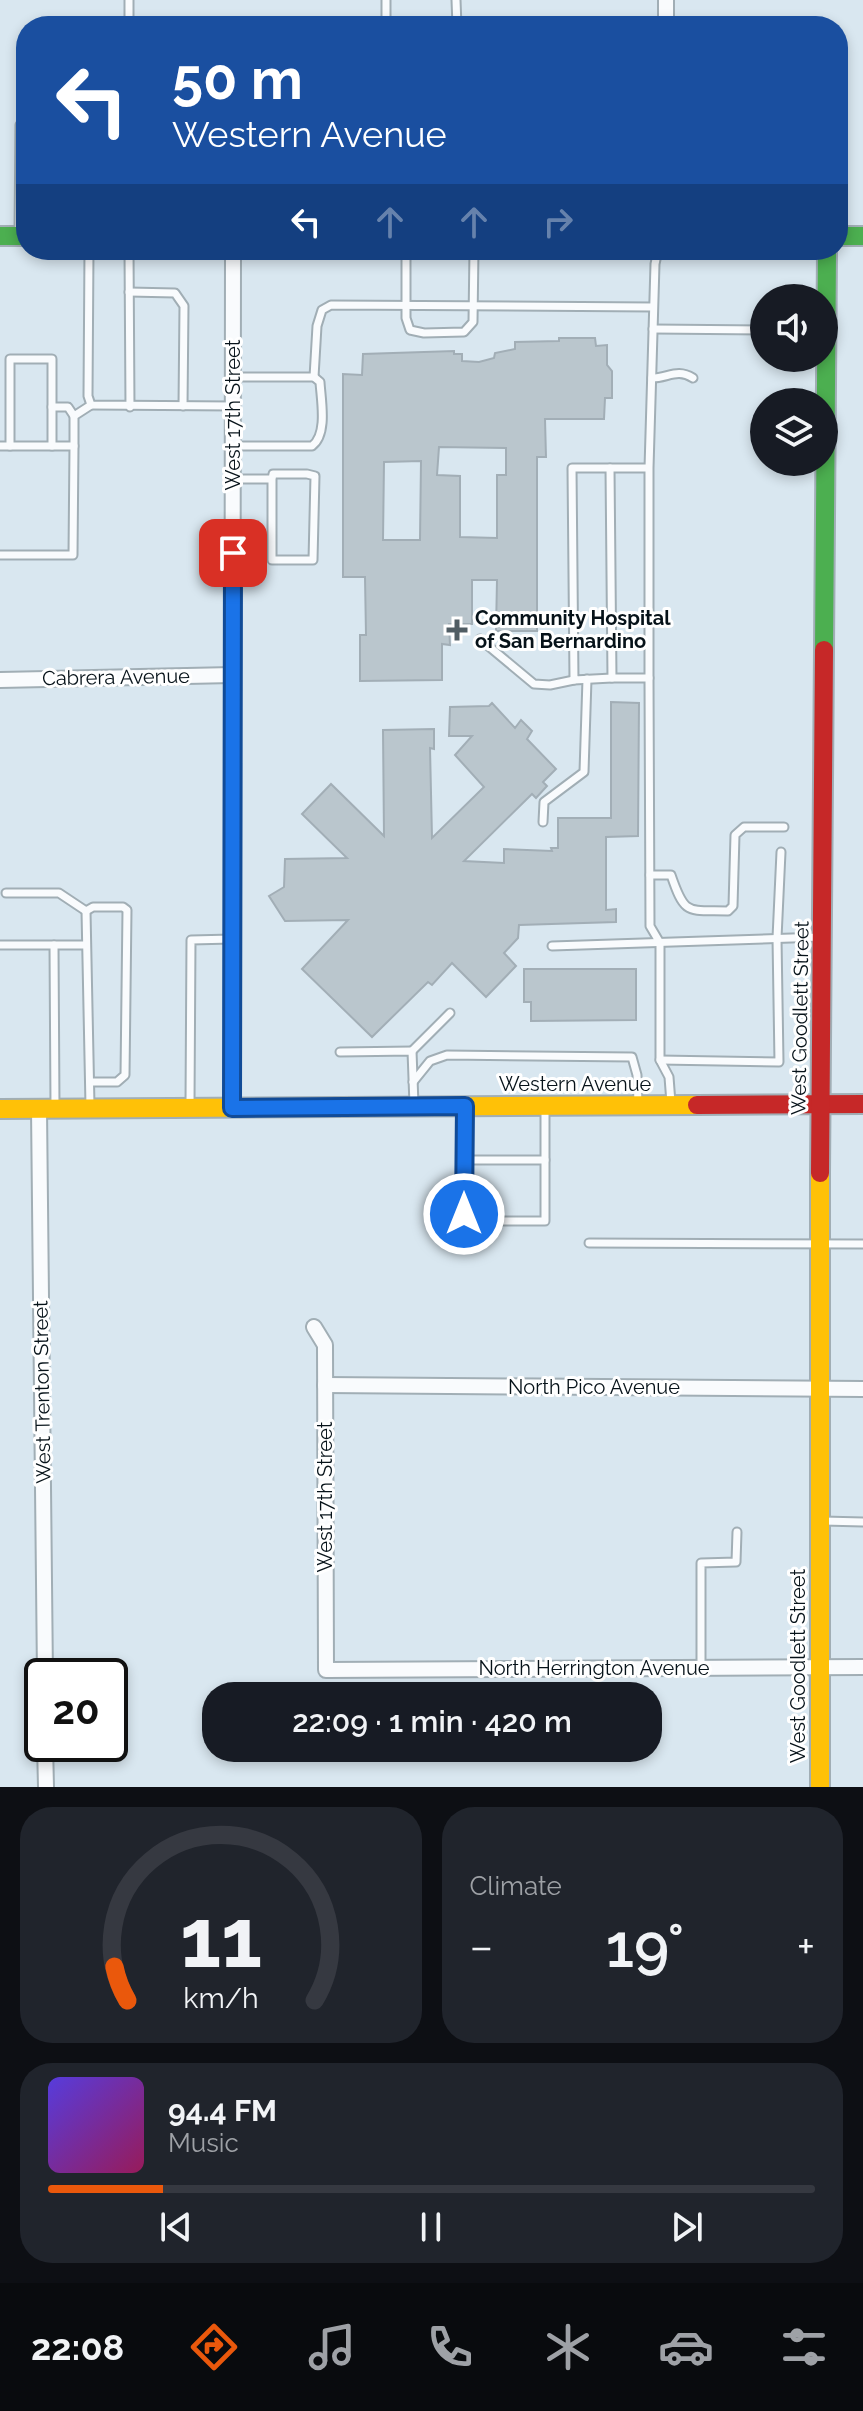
<!DOCTYPE html>
<meta charset="utf-8">
<style>
body{margin:0;font-family:Raleway,sans-serif;background:#20242c;color:#f1f3f6;height:100vh;display:flex;flex-direction:column;font-size:30px;white-space:nowrap}
*{box-sizing:border-box;margin:0}
p{font-size:26px;color:#9ea1a6}
.icon{flex:none;width:44px;height:44px;fill:none;stroke:currentColor;stroke-width:2;stroke-linecap:round;stroke-linejoin:round}
.map{position:relative;height:1787px;overflow:hidden}
.panel{display:flex;flex-direction:column;gap:20px;padding:20px;background:#0d0f14;flex:1}
.panel>*{flex:none}
.guide{position:absolute;left:16px;top:16px;width:832px;height:244px;border-radius:32px;box-shadow:0 4px 12px #0003;background:#1a4fa0;color:#fff;overflow:hidden}
.controls{position:absolute;left:750px;top:284px;display:grid;gap:16px}
.controls a{display:grid;place-items:center;width:88px;height:88px;border-radius:50%;background:#171b24;box-shadow:0 4px 12px #0003;font-size:40px}
.speed{position:absolute;left:24px;top:1658px;display:flex;gap:16px;font-size:40px;font-weight:700;text-align:center}
.speed>*{display:grid;place-content:center;width:104px;height:104px;border-radius:50%;background:#171b24;box-shadow:0 4px 12px #0003;line-height:1}
.speed .limit{border:4px solid #111;border-radius:12px;background:#fff;color:#111}
.pin{position:absolute;display:grid;place-items:center;width:68px;height:68px;color:#fff;margin:-34px;border-radius:16px;box-shadow:0 4px 12px #0006}
.me{position:absolute;width:88px;margin:-44px;rotate:0deg;stroke-linejoin:round;filter:drop-shadow(0 0 6px #0008)}
.turn{display:flex;align-items:center;gap:28px;height:168px;padding:0 24px;font-size:36px}
.turn .icon{width:104px;height:104px;stroke-width:2.5}
.turn b{display:block;font-size:56px;line-height:68px}
.lanes{display:flex;align-items:center;height:76px;padding:0 24px;background:#0003;justify-content:center;gap:40px;direction:ltr}
.lanes .off{opacity:.35}
.big{font-size:60px;font-weight:600;line-height:1.1}
.panel .card{flex:1;display:flex;flex-direction:column;justify-content:center;gap:12px;min-width:0;padding:0 28px;border-radius:32px;background:#20242c}
.panel .dial{align-items:center;gap:0}
.dial svg{height:208px;overflow:visible;fill:none;stroke:#363941;stroke-width:7;stroke-linecap:round;text-anchor:middle}
.dial text{fill:#f1f3f6;stroke:none}
.song{display:flex;align-items:center;gap:24px}
.cover{width:96px;height:96px;border-radius:12px;background:linear-gradient(135deg,hsl(250 70% 55%),hsl(330 70% 35%))}
.played{height:8px;border-radius:4px;background:linear-gradient(90deg,#ea580c 15%,#363941 15%)}
.keys{display:flex;justify-content:space-around;direction:ltr}
.heat{display:flex;justify-content:space-between;align-items:center;font-size:44px;direction:ltr}
.panel .tiles{flex:1;display:grid;gap:20px;grid-template-columns:1fr 1fr}
.card:last-child{grid-column:span 2}
.trip{position:absolute;left:202px;top:1682px;width:460px;height:80px;border-radius:32px;background:#171b24;box-shadow:0 4px 12px #0003;font-weight:600;line-height:80px;text-align:center}
.tabs{display:flex;height:128px;justify-content:space-around;align-items:center;background:#090b0e;color:#9ea1a6}
.tabs .icon{width:56px;height:56px}
.tabs .current{color:#ea580c}
.tabs b{font-size:36px;color:#f1f3f6}
.map>svg:first-child{display:block}
</style>
<div class="map">
<svg width="863" height="1787" viewBox="0 0 863 1787">
<rect width="100%" height="100%" fill="#d9e7f0"/>
<g fill="#bac6cd" stroke="#a2aeb6" stroke-width="2" fill-rule="evenodd">
<path d="M 559,338 L 595,338 L 596,346 L 607,345 L 607,365 L 612,371 L 612,398 L 605,398 L 604,419 L 545,419 L 546,457 L 537,457 L 537,631 L 496,631 L 497,580 L 472,580 L 472,624 L 449,624 L 450,645 L 442,644 L 442,680 L 360,681 L 360,635 L 366,635 L 365,577 L 343,577 L 343,374 L 362,375 L 363,354 L 454,351 L 454,354 L 462,354 L 462,361 L 479,362 L 494,358 L 495,353 L 515,349 L 515,342 L 559,341 ZM 439,447 L 506,448 L 506,475 L 497,475 L 497,538 L 460,537 L 460,476 L 437,475 ZM 421,461 L 420,540 L 383,540 L 384,462 Z"/>
<path d="M 611,702 L 639,703 L 638,836 L 606,837 L 606,910 L 616,909 L 616,922 L 519,925 L 518,938 L 504,953 L 516,966 L 486,997 L 452,963 L 432,985 L 428,982 L 372,1037 L 302,969 L 348,920 L 285,921 L 269,896 L 284,887 L 285,859 L 347,858 L 302,814 L 331,784 L 384,836 L 383,730 L 434,729 L 434,749 L 430,748 L 432,838 L 484,787 L 455,755 L 472,736 L 449,736 L 450,707 L 489,706 L 492,703 L 515,728 L 521,720 L 532,731 L 527,739 L 556,769 L 543,782 L 547,786 L 536,798 L 532,794 L 464,861 L 504,863 L 504,849 L 552,851 L 551,848 L 558,848 L 558,818 L 611,818 Z"/>
<path d="M 524,969 L 636,969 L 636,1020 L 531,1021 L 531,1002 L 524,1002 Z"/>
</g>
<g fill="none" stroke-linecap="round" stroke-linejoin="round">
<defs>
<g id="lane">
<path d="M 129,0 L 129,26"/>
<path d="M 386,0 L 386,26"/>
<path d="M 456,0 L 457,26"/>
<path d="M 19,233 L 20,125 L 26,117"/>
<path d="M 89,250 L 88,396 L 91,405 L 233,406"/>
<path d="M 129,250 L 130,407"/>
<path d="M 406,250 L 406,318 L 410,330 L 424,333 L 464,332 L 473,322 L 474,250"/>
<path d="M 129,292 L 175,293 L 184,306 L 183,406"/>
<path d="M 653,329 L 764,330"/>
<path d="M 233,377 L 314,377 L 320,382 C 321,400 328,434 312,446 L 233,446"/>
<path d="M 314,377 L 317,326 L 322,310 L 331,305 L 653,307"/>
<path d="M 652,378 C 668,378 677,368 693,378"/>
<path d="M 52,407 L 68,407 L 74,416"/>
<path d="M 0,446 L 74,446 L 73,555 L 0,555"/>
<path d="M 10,446 L 10,359 L 52,359 L 52,446"/>
<path d="M 74,446 L 74,416 L 91,405"/>
<path d="M 610,468 L 572,468 L 574,680 L 612,678"/>
<path d="M 649,468 L 610,468 L 612,678 L 649,678 L 649,468 L 655,264 L 658,250"/>
<path d="M 233,479 L 272,479 L 273,474 L 307,474 L 315,476 L 313,560 L 272,560 L 272,479"/>
<path d="M 480,639 L 534,684 L 550,685 L 574,680"/>
<path d="M 649,678 L 650,926 L 660,943 L 660,1060 L 669,1077 L 671,1103"/>
<path d="M 543,822 L 544,802 L 584,772 L 587,679"/>
<path d="M 650,875 L 671,875 C 685,916 687,910 728,911 L 733,906 L 735,835 L 744,827 L 784,827"/>
<path d="M 6,893 L 59,893 L 86,911 L 93,907 L 123,907 L 127,910 L 125,1075 L 117,1082 L 91,1082"/>
<path d="M 86,911 L 90,1106"/>
<path d="M 0,945 L 54,945 L 55,1105"/>
<path d="M 54,945 L 86,945"/>
<path d="M 552,946 L 821,937"/>
<path d="M 412,1051 L 450,1013"/>
<path d="M 340,1052 L 412,1051 L 414,1105"/>
<path d="M 660,1060 L 779,1062 L 777,938 L 781,852"/>
<path d="M 413,1082 L 430,1061 L 447,1055 L 632,1057 L 637,1075 L 638,1103"/>
<path d="M 190,1104 L 191,940 L 232,939"/>
<path d="M 465,1109 L 464,1214 L 474,1221 L 545,1221 L 545,1106"/>
<path d="M 464,1160 L 545,1160"/>
<path d="M 589,1243 L 863,1244"/>
<path d="M 823,1521 L 863,1522"/>
<path d="M 701,1667 L 701,1563 L 736,1562 L 737,1532"/>
</g>
<g id="street">
<path d="M 666,0 L 666,26"/>
<path d="M 0,680 L 233,675"/>
<path d="M 232,1108 L 233,250"/>
<path d="M 39,1109 L 45,1676"/>
<path d="M 314,1327 L 325,1345 L 326,1670 L 863,1667"/>
<path d="M 325,1385 L 863,1389"/>
<path d="M 45,1744 L 46,1787"/>
</g>
<g id="fast">
<path d="M 0,236 L 26,236"/>
<path d="M 838,236 L 863,236"/>
<path d="M 824,650 L 827,250"/>
</g>
<g id="slow">
<path d="M 0,1109 L 697,1105"/>
<path d="M 820,1173 L 820,1787"/>
</g>
<g id="jam">
<path d="M 697,1105 L 863,1104"/>
<path d="M 820,1173 L 824,650"/>
</g>
</defs>
<use href="#lane" stroke="#a1aeb5" stroke-width="11"/>
<use href="#street" stroke="#a1aeb5" stroke-width="18"/>
<use href="#fast" stroke="#a1aeb5" stroke-width="22"/>
<use href="#slow" stroke="#a1aeb5" stroke-width="22"/>
<use href="#jam" stroke="#a1aeb5" stroke-width="22"/>
<use href="#lane" stroke="#f9fbfd" stroke-width="7"/>
<use href="#street" stroke="#f9fbfd" stroke-width="14"/>
<use href="#fast" stroke="#4caf50" stroke-width="18"/>
<use href="#slow" stroke="#ffc107" stroke-width="18"/>
<use href="#jam" stroke="#c62828" stroke-width="18"/>
</g>
<g fill="none" stroke-linecap="round" stroke-linejoin="round">
<defs>
<path id="route" d="M 233,553 L 232,1108 L 465,1106 L 464,1214"/>
</defs>
<use href="#route" stroke="#114b97" stroke-width="20"/>
<use href="#route" stroke="#1a73e8" stroke-width="14"/>
</g>
<path fill="#505d64" stroke="#fff" stroke-width="3" d="M453 618h8v8h8v8h-8v8h-8v-8h-8v-8h8z"/>
<g text-anchor="middle" dominant-baseline="central" stroke-width="6" stroke-linejoin="round" paint-order="stroke">
<g font-size="20" fill="#061219" stroke="#fff">
<text transform="translate(233 415) rotate(-90)">West 17th Street</text>
<text transform="translate(116 677) rotate(-1)">Cabrera Avenue</text>
<text transform="translate(800 1018) rotate(-89)">West Goodlett Street</text>
<text x="575" y="1084">Western Avenue</text>
<text x="594" y="1387">North Pico Avenue</text>
<text transform="translate(42 1392) rotate(-91)">West Trenton Street</text>
<text transform="translate(325 1497) rotate(-90)">West 17th Street</text>
<text transform="translate(798 1666) rotate(-90)">West Goodlett Street</text>
<text x="594" y="1668">North Herrington Avenue</text>
</g>
<g font-size="20" font-weight="bold" fill="#061219" stroke="#fff" text-anchor="start">
<text x="475" y="618">Community Hospital<tspan x="475" dy="23">of San Bernardino</tspan></text>
</g>
</g>
</svg>
<div class="controls">
<a><svg class="icon" aria-label="sound" viewBox="0 0 24 24"><path d="M4 9h4l5-4v14l-5-4H4zM17 9q2 3 0 6"/></svg></a>
<a><svg class="icon" aria-label="layers" viewBox="0 0 24 24"><path d="M12 4l9 5-9 5-9-5zM3 14l9 5 9-5"/></svg></a>
</div>
<div class="speed"><div class="limit">20</div></div>
<div class="pin" style="left:233px;top:553px;background:#d93025"><svg class="icon" aria-label="arrive" viewBox="0 0 24 24"><path d="M6 21V4h12l-3 4 3 4H6"/></svg></div>
<svg class="me" style="left:464px;top:1214px" viewBox="-20 -20 40 40"><circle r="17" fill="#1a73e8" stroke="#fff" stroke-width="3"/><path d="M0-11L8 9 0 5-8 9z" fill="#fff"/></svg>
<div class="trip">22:09 · 1 min · 420 m</div>
<div class="guide">
<div class="turn"><svg class="icon" aria-label="left" viewBox="0 0 24 24"><path d="M17 20v-9H6M10 6l-5 5 5 5"/></svg><div><b>50 m</b>Western Avenue</div></div>
<div class="lanes"><svg class="icon" aria-label="left" viewBox="0 0 24 24"><path d="M17 20v-9H6M10 6l-5 5 5 5"/></svg><svg class="icon off" aria-label="ahead" viewBox="0 0 24 24"><path d="M12 20V5M6 11l6-6 6 6"/></svg><svg class="icon off" aria-label="ahead" viewBox="0 0 24 24"><path d="M12 20V5M6 11l6-6 6 6"/></svg><svg class="icon off" aria-label="right" viewBox="0 0 24 24"><path d="M7 20v-9h11M14 6l5 5-5 5"/></svg></div>
</div>
</div>
<section class="panel">
<div class="tiles">
<div class="card dial"><svg viewBox="0 0 100 80">
<path d="M14 69A42 42 0 1 1 86 69"/>
<path d="M14 69A42 42 0 0 1 9 56" stroke="#ea580c"/>
<text x="50" y="56" font-size="32" font-weight="700">11</text>
<text x="50" y="72" font-size="11">km/h</text>
</svg></div>
<div class="card"><p>Climate</p>
<div class="heat"><a>−</a><b class="big">19°</b><a>+</a></div>
</div>
<div class="card">
<div class="song"><i class="cover"></i><div><b>94.4 FM</b><p>Music</p></div></div>
<div class="played"></div>
<div class="keys"><svg class="icon" aria-label="previous" viewBox="0 0 24 24"><path d="M18 5L8 12l10 7zM5 5v14"/></svg><svg class="icon" aria-label="pause" viewBox="0 0 24 24"><path d="M8 5v14M16 5v14"/></svg><svg class="icon" aria-label="next" viewBox="0 0 24 24"><path d="M6 5l10 7-10 7zM19 5v14"/></svg></div>
</div>
</div>
</section>
<nav class="tabs">
<b>22:08</b>
<svg class="icon current" aria-label="directions" viewBox="0 0 24 24"><path d="M12 3l9 9-9 9-9-9zM9 14v-3h6M13 9l2 2-2 2"/></svg>
<svg class="icon" aria-label="music" viewBox="0 0 24 24"><path d="M9 18V5l10-2v13"/><circle cx="6" cy="18" r="3"/><circle cx="16" cy="16" r="3"/></svg>
<svg class="icon" aria-label="phone" viewBox="0 0 24 24"><path d="M5 4h4l2 5-3 2q2 4 5 5l2-3 5 2v4C11 20 4 13 5 4z"/></svg>
<svg class="icon" aria-label="climate" viewBox="0 0 24 24"><path d="M12 3v18M4 7l16 10M4 17L20 7"/></svg>
<svg class="icon" aria-label="car" viewBox="0 0 24 24"><path d="M5 17H2v-5l4-1 3-4h7l3 4 3 1v5h-3M9 17h6M6 11h13"/><circle cx="7" cy="17" r="2"/><circle cx="17" cy="17" r="2"/></svg>
<svg class="icon" aria-label="filters" viewBox="0 0 24 24"><path d="M4 7h16M4 17h16"/><circle cx="9" cy="7" r="2"/><circle cx="15" cy="17" r="2"/></svg>
</nav>
